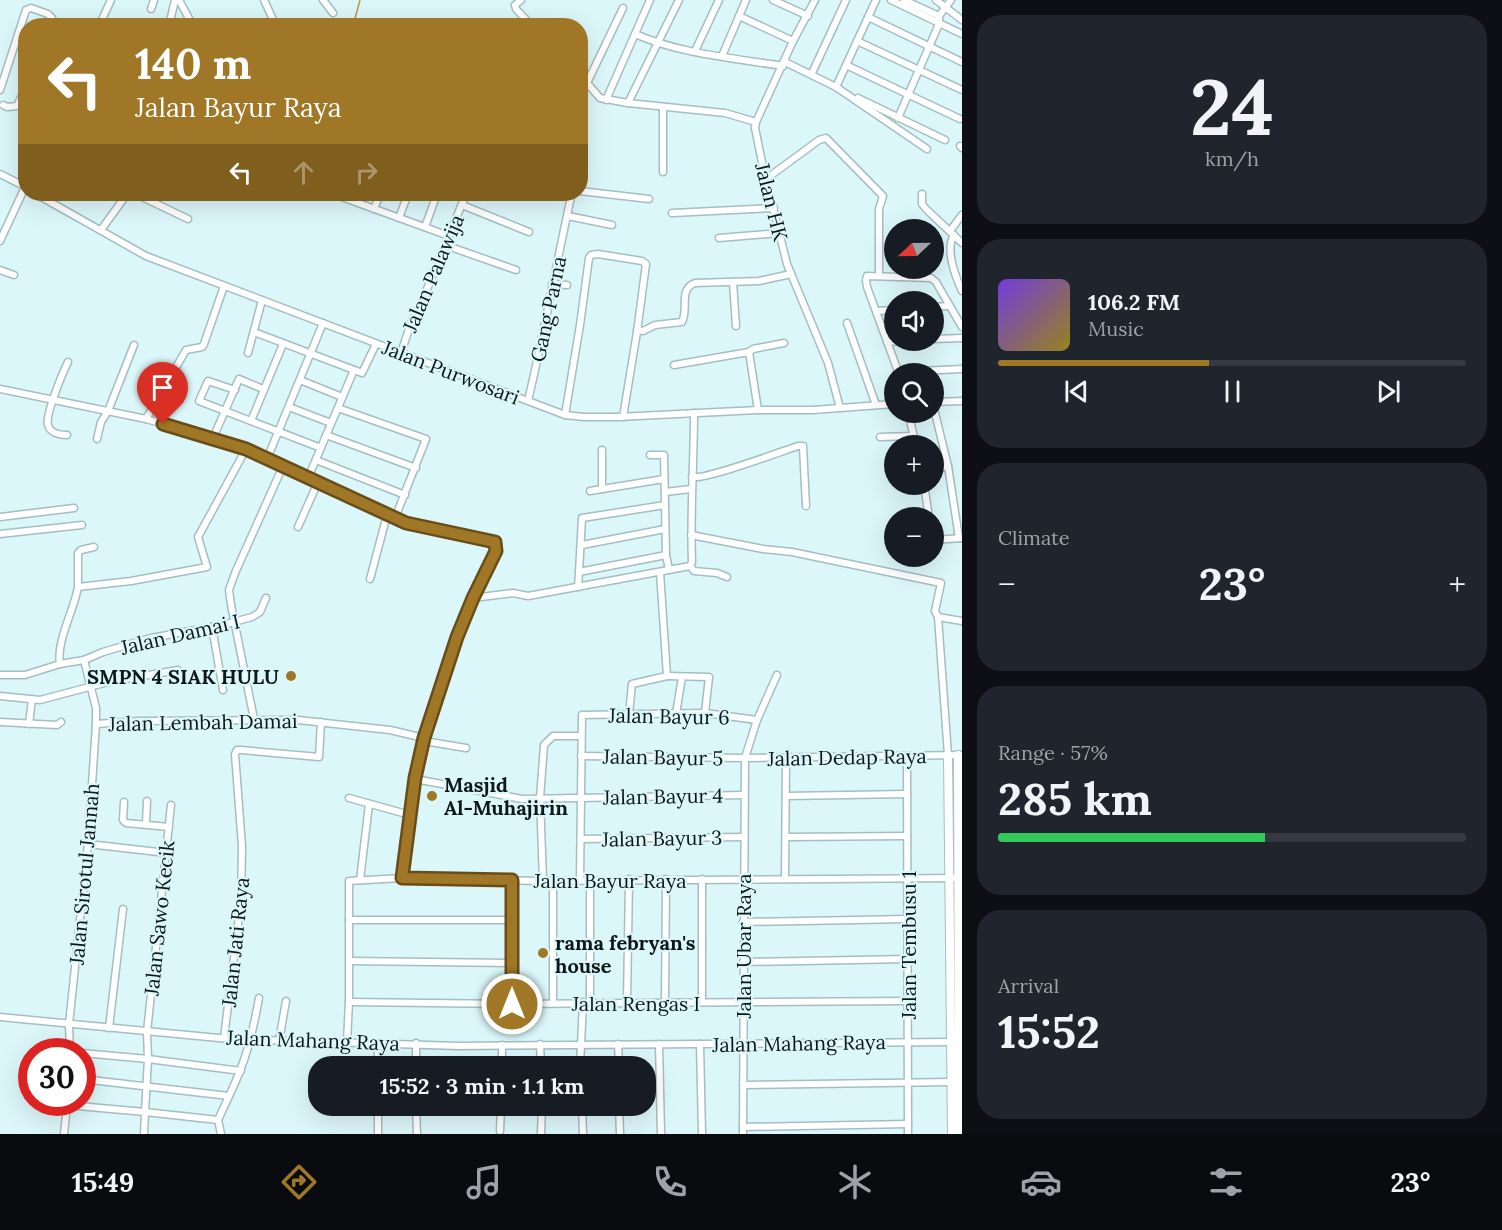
<!DOCTYPE html>
<meta charset="utf-8">
<style>
body{margin:0;font-family:Lora,serif;background:#20242c;color:#f1f3f6;height:100vh;display:flex;flex-direction:column;font-size:22px;white-space:nowrap}
*{box-sizing:border-box;margin:0}
p{font-size:20px;color:#9ea1a6}
.icon{flex:none;width:33px;height:33px;fill:none;stroke:currentColor;stroke-width:2;stroke-linecap:round;stroke-linejoin:round}
.map{position:relative;flex:1;overflow:hidden}
.drawer{display:flex;flex-direction:column;gap:15px;padding:15px;background:#0d0f14;width:540px}
.drawer>*{flex:none}
.guide{position:absolute;left:18px;top:18px;width:570px;height:183px;border-radius:24px;box-shadow:0 6px 24px #0002;background:#a07726;color:#fff;overflow:hidden}
.needle{width:39px;rotate:248deg}
.buttons{position:absolute;left:884px;top:219px;display:grid;gap:12px}
.buttons a{display:grid;place-items:center;width:60px;height:60px;border-radius:50%;background:#171b24;box-shadow:0 6px 24px #0002;font-size:30px}
.speed{position:absolute;left:18px;top:1038px;display:flex;gap:12px;font-size:30px;font-weight:700;text-align:center}
.speed>*{display:grid;place-content:center;width:78px;height:78px;border-radius:50%;background:#171b24;box-shadow:0 6px 24px #0002;line-height:1}
.speed .limit{border:9px solid #d22;background:#fff;color:#111}
.pin{position:absolute;display:grid;place-items:center;width:51px;height:51px;color:#fff;margin:-62px -26px;border-radius:50% 50% 50% 0;rotate:-45deg;box-shadow:0 0 6px #0007}
.pin .icon{rotate:45deg}
.me{position:absolute;width:66px;margin:-33px;rotate:0deg;stroke-linejoin:round;filter:drop-shadow(0 0 4px #0008)}
.turn{display:flex;align-items:center;gap:21px;height:126px;padding:0 18px;font-size:27px}
.turn .icon{width:78px;height:78px;stroke-width:2.5}
.turn b{display:block;font-size:42px;line-height:51px}
.lanes{display:flex;align-items:center;height:57px;padding:0 18px;background:#0003;justify-content:center;gap:30px;direction:ltr}
.lanes .off{opacity:.35}
.big{font-size:45px;font-weight:800;line-height:1.1}
.drawer .widget{flex:1;display:flex;flex-direction:column;justify-content:center;gap:9px;min-width:0;padding:0 21px;border-radius:24px;background:#20242c}
.drawer .dial{align-items:center;gap:0}
.dial b{font-size:78px;line-height:1}
.song{display:flex;align-items:center;gap:18px}
.cover{width:72px;height:72px;border-radius:9px;background:linear-gradient(135deg,hsl(260 70% 55%),hsl(50 70% 35%))}
.played{height:6px;border-radius:3px;background:linear-gradient(90deg,#a07726 45%,#363941 45%)}
.keys{display:flex;justify-content:space-around;direction:ltr}
.heat{display:flex;justify-content:space-between;align-items:center;font-size:33px;direction:ltr}
.charge{height:9px;border-radius:4px;background:linear-gradient(90deg,#34c759 57%,#363941 0)}
.trip{position:absolute;left:308px;top:1056px;width:348px;height:60px;border-radius:24px;background:#171b24;box-shadow:0 6px 24px #0002;font-weight:800;line-height:60px;text-align:center}
.tabs{display:flex;height:96px;justify-content:space-around;align-items:center;background:#090b0e;color:#9ea1a6}
.tabs .icon{width:42px;height:42px}
.tabs .selected{color:#a07726}
.tabs b{font-size:27px;color:#f1f3f6}
main{display:flex;flex:1;min-height:0}
.map>svg:first-child{display:block}
</style>
<main>
<div class="map">
<svg width="962" height="1134" viewBox="0 0 962 1134">
<rect width="100%" height="100%" fill="#dcf7fa"/>
<g fill="none" stroke-linecap="round" stroke-linejoin="round">
<path stroke="#c09545" stroke-width="1.5" d="M 353,26 L 360,0"/>
<defs>
<g id="minor">
<path d="M 179,0 L 193,26"/>
<path d="M 264,0 L 276,26"/>
<path d="M 323,0 L 333,13"/>
<path d="M 521,0 L 515,5 L 516,9 L 532,26"/>
<path d="M 650,0 L 635,34 C 681,54 733,58 783,66"/>
<path d="M 773,0 L 808,16"/>
<path d="M 815,0 L 793,41 L 756,122 L 755,128 L 764,172 L 787,264 L 828,363 L 840,408"/>
<path d="M 876,0 L 836,87 L 927,149"/>
<path d="M 891,0 L 962,34"/>
<path d="M 904,0 L 939,16"/>
<path d="M 936,0 L 962,20"/>
<path d="M 623,8 L 587,83 L 600,98 L 628,103 L 725,113 L 756,122"/>
<path d="M 151,9 L 154,0"/>
<path d="M 739,16 L 793,41"/>
<path d="M 868,17 L 962,62"/>
<path d="M 99,26 L 111,0"/>
<path d="M 169,26 L 175,0"/>
<path d="M 857,41 L 962,90"/>
<path d="M 695,51 L 719,0"/>
<path d="M 722,56 L 746,0"/>
<path d="M 785,62 L 838,88"/>
<path d="M 846,65 L 960,119"/>
<path d="M 812,73 L 846,0"/>
<path d="M 580,75 L 587,83"/>
<path d="M 0,90 L 26,10 L 31,8 L 48,14 L 52,18 L 50,26"/>
<path d="M 858,98 L 945,140"/>
<path d="M 606,100 L 635,34"/>
<path d="M 628,103 L 679,0"/>
<path d="M 3,105 L 7,107 L 17,106 L 26,87"/>
<path d="M 663,107 L 663,172"/>
<path d="M 898,118 L 939,24 L 939,16 L 951,0"/>
<path d="M 960,146 L 962,148"/>
<path d="M 0,174 L 26,187"/>
<path d="M 766,179 L 819,140 L 826,138 L 883,196 L 879,209 L 879,275"/>
<path d="M 580,191 L 649,199"/>
<path d="M 36,194 L 146,256 L 565,415 L 584,417 L 618,417 L 758,410 L 813,410 L 894,404"/>
<path d="M 136,194 L 188,219"/>
<path d="M 922,194 L 922,204 L 926,209 L 962,243"/>
<path d="M 339,196 L 449,236"/>
<path d="M 462,205 L 529,232"/>
<path d="M 374,209 L 380,194"/>
<path d="M 672,213 L 774,208"/>
<path d="M 568,216 L 612,225"/>
<path d="M 399,218 L 408,194"/>
<path d="M 425,227 L 437,194"/>
<path d="M 101,230 L 127,194"/>
<path d="M 950,231 L 962,215"/>
<path d="M 954,235 C 945,249 955,276 962,291"/>
<path d="M 719,238 L 780,233"/>
<path d="M 0,241 L 26,185"/>
<path d="M 445,245 L 516,270"/>
<path d="M 0,270 L 14,275"/>
<path d="M 733,282 L 736,326"/>
<path d="M 552,284 L 567,285"/>
<path d="M 933,307 L 949,306"/>
<path d="M 876,311 L 894,310"/>
<path d="M 847,323 L 876,405"/>
<path d="M 637,330 L 643,331 L 655,325 L 682,322 C 689,309 678,289 695,283 L 759,281 L 791,274"/>
<path d="M 254,332 L 362,373 L 376,344"/>
<path d="M 933,339 L 962,338"/>
<path d="M 887,342 L 915,340"/>
<path d="M 749,352 L 758,410"/>
<path d="M 248,353 L 262,300"/>
<path d="M 401,353 L 411,323 L 425,294 L 466,194"/>
<path d="M 674,365 L 749,352 L 753,349 L 784,343"/>
<path d="M 898,372 L 962,369"/>
<path d="M 899,374 L 867,287 L 866,280 L 867,276 L 931,278 L 936,282 L 962,327"/>
<path d="M 300,380 L 342,397"/>
<path d="M 0,389 L 146,419 L 197,433 L 246,449 L 406,523 L 490,539 L 495,542 L 496,551 L 464,618 L 430,716 L 415,779 L 402,878"/>
<path d="M 235,390 L 208,381 L 199,401 L 321,448"/>
<path d="M 528,401 C 544,333 556,265 571,197 L 573,194"/>
<path d="M 933,402 L 962,401"/>
<path d="M 933,405 L 948,466"/>
<path d="M 289,407 L 331,423"/>
<path d="M 338,408 L 426,439 L 395,518"/>
<path d="M 908,412 L 916,446"/>
<path d="M 565,415 L 580,325 L 589,258 L 591,255 L 598,254 L 642,261 L 646,264 L 637,332 L 623,417"/>
<path d="M 146,419 L 186,350 L 202,347 L 204,344 L 224,286"/>
<path d="M 251,421 L 283,344"/>
<path d="M 67,435 C 60,435 50,433 48,425 C 45,415 63,372 68,362"/>
<path d="M 326,435 L 416,468"/>
<path d="M 880,437 L 913,436"/>
<path d="M 213,438 L 239,379 L 263,389"/>
<path d="M 97,439 L 101,422 L 108,411 L 134,345"/>
<path d="M 650,455 L 664,455 L 666,555 L 669,570"/>
<path d="M 267,459 L 323,323"/>
<path d="M 316,460 L 405,495"/>
<path d="M 933,469 L 948,466 L 959,538"/>
<path d="M 692,477 C 705,480 780,452 798,446 L 803,446 L 806,506"/>
<path d="M 308,478 L 354,370"/>
<path d="M 924,484 L 929,518"/>
<path d="M 602,489 L 602,450"/>
<path d="M 590,491 L 664,479"/>
<path d="M 665,492 L 691,489"/>
<path d="M 0,517 L 74,508"/>
<path d="M 298,527 L 318,482"/>
<path d="M 0,534 L 82,525"/>
<path d="M 691,535 L 763,549 L 792,552 L 941,583 L 935,611 L 938,617 L 948,755"/>
<path d="M 933,540 L 962,538"/>
<path d="M 582,545 L 665,529"/>
<path d="M 690,566 L 694,571 L 717,573 L 727,577"/>
<path d="M 579,572 L 582,518 L 665,505"/>
<path d="M 370,579 L 387,515"/>
<path d="M 78,587 L 78,553 L 81,550 L 94,547"/>
<path d="M 578,587 L 579,572 L 666,555"/>
<path d="M 473,598 L 513,593 L 528,596 L 690,566 L 692,562 C 690,512 694,463 694,413"/>
<path d="M 938,617 L 962,621"/>
<path d="M 212,627 L 223,690"/>
<path d="M 84,660 L 103,652 L 151,638 L 223,625 L 252,617 L 260,612 L 266,598"/>
<path d="M 60,664 C 56,641 74,611 78,587 L 131,581 L 207,567 L 198,537 L 246,449"/>
<path d="M 0,675 L 25,675 L 60,664 L 84,660 L 96,708 L 96,724 L 88,844 L 69,1024 L 70,1052"/>
<path d="M 667,676 L 709,677 L 705,713"/>
<path d="M 0,696 L 40,700 L 108,682 L 178,670"/>
<path d="M 629,714 L 632,684 L 667,676 L 660,572"/>
<path d="M 676,714 L 682,677"/>
<path d="M 254,719 L 231,605 L 229,590 L 235,573 L 283,466"/>
<path d="M 0,722 L 57,725 L 61,722"/>
<path d="M 29,724 L 32,699"/>
<path d="M 96,724 L 139,721 L 298,720 L 390,730 L 424,738"/>
<path d="M 424,741 L 466,748"/>
<path d="M 581,756 L 745,758 L 962,755"/>
<path d="M 907,756 L 908,1134"/>
<path d="M 415,779 L 522,799 L 744,795"/>
<path d="M 786,796 L 907,794"/>
<path d="M 349,798 L 410,815"/>
<path d="M 124,802 L 123,820 L 126,823 L 169,827"/>
<path d="M 146,824 L 147,801"/>
<path d="M 786,837 L 907,836"/>
<path d="M 581,839 L 744,837"/>
<path d="M 88,844 L 167,853"/>
<path d="M 785,878 L 786,758"/>
<path d="M 360,880 L 369,804"/>
<path d="M 512,880 L 512,1004"/>
<path d="M 580,880 L 582,715 L 705,713 L 757,720"/>
<path d="M 543,881 L 540,798 L 544,745 L 553,736 L 581,736"/>
<path d="M 349,920 L 512,920"/>
<path d="M 743,922 L 908,919"/>
<path d="M 350,961 L 512,963"/>
<path d="M 743,962 L 908,959"/>
<path d="M 349,1002 L 512,1004 L 908,1001"/>
<path d="M 702,1002 L 702,879"/>
<path d="M 553,1003 L 553,880"/>
<path d="M 590,1003 L 590,880"/>
<path d="M 627,1003 L 629,879"/>
<path d="M 665,1003 L 666,879"/>
<path d="M 0,1017 L 229,1039 L 459,1046 L 955,1042"/>
<path d="M 109,1028 L 123,909"/>
<path d="M 224,1038 L 241,900 L 242,846 L 235,754 L 237,750 L 241,750 L 319,757 L 321,722"/>
<path d="M 279,1041 L 286,1001"/>
<path d="M 347,1042 L 349,1002 L 349,881 L 402,878 L 540,881 L 962,878"/>
<path d="M 416,1043 L 416,1066"/>
<path d="M 540,1044 L 541,1066"/>
<path d="M 618,1044 L 619,1066"/>
<path d="M 659,1044 L 661,1134"/>
<path d="M 700,1044 L 702,1134"/>
<path d="M 82,1053 L 148,1059 L 241,1071"/>
<path d="M 378,1066 L 378,1044"/>
<path d="M 502,1066 L 502,1045"/>
<path d="M 580,1066 L 583,1002"/>
<path d="M 82,1079 L 229,1096 C 246,1061 252,1036 259,998"/>
<path d="M 743,1085 L 952,1082"/>
<path d="M 67,1102 L 67,1105 L 145,1112 L 148,1059 L 147,1032 L 171,805"/>
<path d="M 416,1106 L 417,1134"/>
<path d="M 582,1106 L 583,1134"/>
<path d="M 619,1106 L 620,1134"/>
<path d="M 218,1120 L 229,1096"/>
<path d="M 743,1127 L 908,1124"/>
<path d="M 500,1131 L 501,1106"/>
<path d="M 64,1134 L 67,1105"/>
<path d="M 144,1134 L 145,1112 L 218,1120 L 221,1134"/>
<path d="M 378,1134 L 378,1106"/>
<path d="M 541,1134 L 542,1106"/>
<path d="M 743,1134 L 745,758 L 757,720 L 777,675"/>
</g>
<g id="tertiary">
<path d="M 948,755 L 952,1134"/>
<path d="M 958,755 L 959,1134"/>
</g>
</defs>
<use href="#minor" stroke="#a4bec1" stroke-width="9"/>
<use href="#tertiary" stroke="#a4bec1" stroke-width="10"/>
<use href="#minor" stroke="#fff" stroke-width="6"/>
<use href="#tertiary" stroke="#fff" stroke-width="8"/>
</g>
<g fill="none" stroke-linecap="round" stroke-linejoin="round">
<defs>
<path id="route" d="M 163,424 L 246,449 L 406,523 L 495,542 L 496,551 L 473,598 L 457,637 L 424,738 L 415,778 L 402,878 L 512,880 L 512,1004"/>
</defs>
<use href="#route" stroke="#684d19" stroke-width="15"/>
<use href="#route" stroke="#a07726" stroke-width="10"/>
</g>
<g fill="#a07726" stroke="#dcf7fa" stroke-width="2">
<circle cx="291" cy="676" r="6"/>
<circle cx="432" cy="796" r="6"/>
<circle cx="543" cy="953" r="6"/>
</g>
<g text-anchor="middle" dominant-baseline="central" stroke-width="4.5" stroke-linejoin="round" paint-order="stroke">
<g font-size="20" fill="#0d1718" stroke="#dcf7fa">
<text transform="translate(772 202) rotate(76)">Jalan HK</text>
<text transform="translate(433 273) rotate(-67)">Jalan Palawija</text>
<text transform="translate(548 309) rotate(-78)">Gang Parna</text>
<text transform="translate(451 372) rotate(21)">Jalan Purwosari</text>
<text transform="translate(180 634) rotate(-13)">Jalan Damai I</text>
<text transform="translate(669 716) rotate(1)">Jalan Bayur 6</text>
<text transform="translate(203 722) rotate(-1)">Jalan Lembah Damai</text>
<text transform="translate(663 757) rotate(1)">Jalan Bayur 5</text>
<text transform="translate(847 757) rotate(-1)">Jalan Dedap Raya</text>
<text transform="translate(663 796) rotate(-1)">Jalan Bayur 4</text>
<text transform="translate(662 838) rotate(-1)">Jalan Bayur 3</text>
<text transform="translate(84 874) rotate(-85)">Jalan Sirotul Jannah</text>
<text x="610" y="880">Jalan Bayur Raya</text>
<text transform="translate(159 918) rotate(-84)">Jalan Sawo Kecik</text>
<text transform="translate(235 942) rotate(-84)">Jalan Jati Raya</text>
<text transform="translate(908 945) rotate(-90)">Jalan Tembusu 1</text>
<text transform="translate(743 946) rotate(-90)">Jalan Ubar Raya</text>
<text x="636" y="1003">Jalan Rengas I</text>
<text transform="translate(313 1040) rotate(2)">Jalan Mahang Raya</text>
<text transform="translate(799 1043) rotate(-1)">Jalan Mahang Raya</text>
</g>
<g font-size="20" font-weight="bold" fill="#0d1718" stroke="#dcf7fa" text-anchor="start">
<text x="279" y="676" text-anchor="end">SMPN 4 SIAK HULU</text>
<text x="444" y="784">Masjid<tspan x="444" dy="23">Al-Muhajirin</tspan></text>
<text x="555" y="942">rama febryan's<tspan x="555" dy="23">house</tspan></text>
</g>
</g>
</svg>
<div class="buttons">
<a><svg class="needle" viewBox="-14 -14 28 28"><path d="M0-13l5 13h-10z" fill="#e53935"/><path d="M0 13l5-13h-10z" fill="#9ea1a6"/></svg></a>
<a><svg class="icon" aria-label="sound" viewBox="0 0 24 24"><path d="M4 9h4l5-4v14l-5-4H4zM17 9q2 3 0 6"/></svg></a>
<a><svg class="icon" aria-label="search" viewBox="0 0 24 24"><circle cx="10" cy="10" r="6"/><path d="M15 15l6 6"/></svg></a>
<a>+</a>
<a>−</a>
</div>
<div class="speed"><div class="limit">30</div></div>
<div class="pin" style="left:163px;top:424px;background:#d93025"><svg class="icon" aria-label="arrive" viewBox="0 0 24 24"><path d="M6 21V4h12l-3 4 3 4H6"/></svg></div>
<svg class="me" style="left:512px;top:1004px" viewBox="-20 -20 40 40"><circle r="17" fill="#a07726" stroke="#fff" stroke-width="3"/><path d="M0-11L8 9 0 5-8 9z" fill="#fff"/></svg>
<div class="trip">15:52 · 3 min · 1.1 km</div>
<div class="guide">
<div class="turn"><svg class="icon" aria-label="left" viewBox="0 0 24 24"><path d="M17 20v-9H6M10 6l-5 5 5 5"/></svg><div><b>140 m</b>Jalan Bayur Raya</div></div>
<div class="lanes"><svg class="icon" aria-label="left" viewBox="0 0 24 24"><path d="M17 20v-9H6M10 6l-5 5 5 5"/></svg><svg class="icon off" aria-label="ahead" viewBox="0 0 24 24"><path d="M12 20V5M6 11l6-6 6 6"/></svg><svg class="icon off" aria-label="right" viewBox="0 0 24 24"><path d="M7 20v-9h11M14 6l5 5-5 5"/></svg></div>
</div>
</div>
<section class="drawer">
<div class="widget dial"><b>24</b><p>km/h</p></div>
<div class="widget">
<div class="song"><i class="cover"></i><div><b>106.2 FM</b><p>Music</p></div></div>
<div class="played"></div>
<div class="keys"><svg class="icon" aria-label="previous" viewBox="0 0 24 24"><path d="M18 5L8 12l10 7zM5 5v14"/></svg><svg class="icon" aria-label="pause" viewBox="0 0 24 24"><path d="M8 5v14M16 5v14"/></svg><svg class="icon" aria-label="next" viewBox="0 0 24 24"><path d="M6 5l10 7-10 7zM19 5v14"/></svg></div>
</div>
<div class="widget"><p>Climate</p>
<div class="heat"><a>−</a><b class="big">23°</b><a>+</a></div>
</div>
<div class="widget"><p>Range · 57%</p><b class="big">285 km</b><div class="charge"></div></div>
<div class="widget"><p>Arrival</p><b class="big">15:52</b></div>
</section>
</main>
<nav class="tabs">
<b>15:49</b>
<svg class="icon selected" aria-label="directions" viewBox="0 0 24 24"><path d="M12 3l9 9-9 9-9-9zM9 14v-3h6M13 9l2 2-2 2"/></svg>
<svg class="icon" aria-label="music" viewBox="0 0 24 24"><path d="M9 18V5l10-2v13"/><circle cx="6" cy="18" r="3"/><circle cx="16" cy="16" r="3"/></svg>
<svg class="icon" aria-label="phone" viewBox="0 0 24 24"><path d="M5 4h4l2 5-3 2q2 4 5 5l2-3 5 2v4C11 20 4 13 5 4z"/></svg>
<svg class="icon" aria-label="climate" viewBox="0 0 24 24"><path d="M12 3v18M4 7l16 10M4 17L20 7"/></svg>
<svg class="icon" aria-label="car" viewBox="0 0 24 24"><path d="M5 17H2v-5l4-1 3-4h7l3 4 3 1v5h-3M9 17h6M6 11h13"/><circle cx="7" cy="17" r="2"/><circle cx="17" cy="17" r="2"/></svg>
<svg class="icon" aria-label="filters" viewBox="0 0 24 24"><path d="M4 7h16M4 17h16"/><circle cx="9" cy="7" r="2"/><circle cx="15" cy="17" r="2"/></svg>
<b>23°</b>
</nav>
